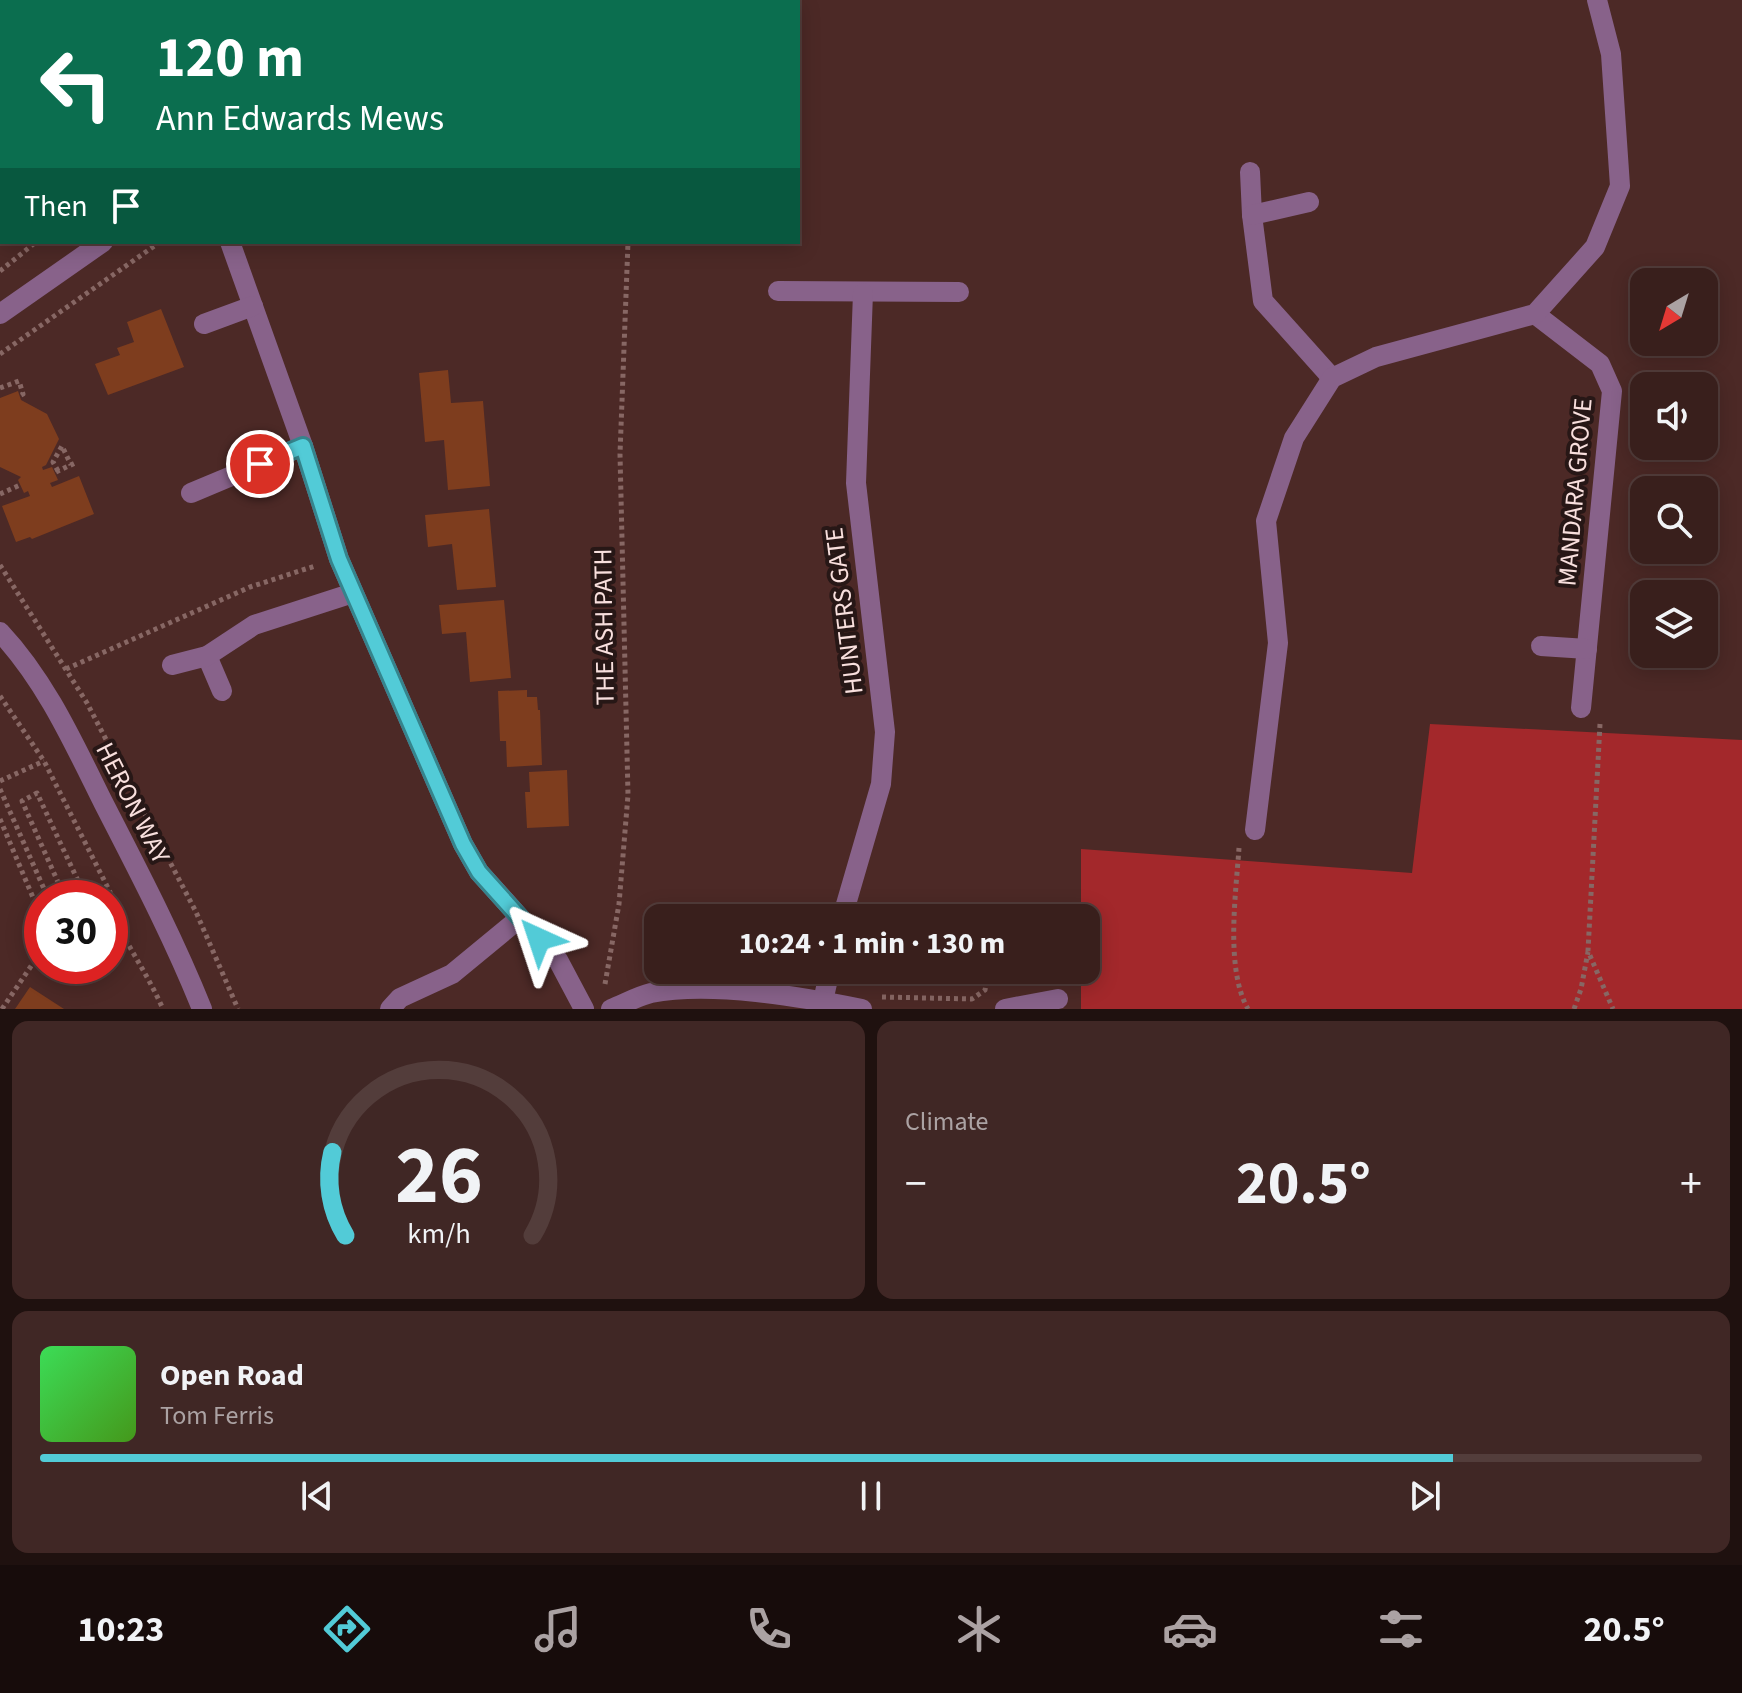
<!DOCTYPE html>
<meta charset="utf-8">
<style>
body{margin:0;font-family:"Source Sans 3",sans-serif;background:#402725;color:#f1f3f6;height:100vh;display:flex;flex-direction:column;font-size:30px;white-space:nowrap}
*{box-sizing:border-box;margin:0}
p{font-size:26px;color:#aba2a3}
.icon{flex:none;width:44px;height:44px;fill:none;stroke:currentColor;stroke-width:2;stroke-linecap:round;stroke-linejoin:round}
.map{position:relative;height:1009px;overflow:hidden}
.side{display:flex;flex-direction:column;gap:12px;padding:12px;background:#1f110f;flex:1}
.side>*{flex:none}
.hud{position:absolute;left:0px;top:0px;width:800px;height:244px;box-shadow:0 4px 20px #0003,0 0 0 2px #533d3b;background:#0b6e4f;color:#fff;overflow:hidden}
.needle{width:52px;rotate:218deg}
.buttons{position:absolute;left:1630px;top:268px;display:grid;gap:16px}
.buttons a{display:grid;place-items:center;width:88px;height:88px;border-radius:16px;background:#391f1c;box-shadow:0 4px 20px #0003,0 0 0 2px #533d3b;font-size:40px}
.speed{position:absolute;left:24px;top:880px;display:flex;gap:16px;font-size:40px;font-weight:700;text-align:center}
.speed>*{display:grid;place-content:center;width:104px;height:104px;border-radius:50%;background:#391f1c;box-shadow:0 4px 20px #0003,0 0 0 2px #533d3b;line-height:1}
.speed .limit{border:12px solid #d22;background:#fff;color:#111}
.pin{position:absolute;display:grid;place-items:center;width:68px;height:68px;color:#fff;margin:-34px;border:4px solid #fff;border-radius:50%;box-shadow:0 2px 8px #0007}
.me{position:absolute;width:88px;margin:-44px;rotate:318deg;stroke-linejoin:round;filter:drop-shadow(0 0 6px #0008)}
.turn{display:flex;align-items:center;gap:28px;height:168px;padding:0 24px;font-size:36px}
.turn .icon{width:104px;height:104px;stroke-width:2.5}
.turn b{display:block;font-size:56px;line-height:68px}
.then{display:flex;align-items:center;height:76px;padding:0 24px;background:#0003;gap:16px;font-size:30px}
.big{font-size:60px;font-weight:700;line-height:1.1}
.side .widget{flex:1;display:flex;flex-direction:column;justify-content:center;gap:12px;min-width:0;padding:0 28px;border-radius:16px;background:#402725}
.side .dial{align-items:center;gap:0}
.dial svg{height:208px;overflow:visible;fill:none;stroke:#533d3b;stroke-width:7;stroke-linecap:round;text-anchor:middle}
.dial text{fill:#f1f3f6;stroke:none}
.song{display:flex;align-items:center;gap:24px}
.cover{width:96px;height:96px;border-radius:12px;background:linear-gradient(135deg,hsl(130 70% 55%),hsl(100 70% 35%))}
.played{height:8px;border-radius:4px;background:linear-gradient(90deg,#52cbd7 85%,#533d3b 85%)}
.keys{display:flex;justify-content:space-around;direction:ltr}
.heat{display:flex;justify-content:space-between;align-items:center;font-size:44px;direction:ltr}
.side .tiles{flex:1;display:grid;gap:12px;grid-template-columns:1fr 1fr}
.widget:last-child{grid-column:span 2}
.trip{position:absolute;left:644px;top:904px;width:456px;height:80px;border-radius:16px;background:#391f1c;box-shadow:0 4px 20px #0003,0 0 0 2px #533d3b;font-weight:700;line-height:80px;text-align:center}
.dock{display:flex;height:128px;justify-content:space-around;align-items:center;background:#170c0b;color:#aba2a3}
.dock .icon{width:56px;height:56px}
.dock .selected{color:#52cbd7}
.dock b{font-size:36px;color:#f1f3f6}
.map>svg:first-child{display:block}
</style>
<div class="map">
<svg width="1742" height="1009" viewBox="0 0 1742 1009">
<rect width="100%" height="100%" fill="#4c2926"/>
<path fill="#a3282b" d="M 1430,724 L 1742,740 L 1742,1009 L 1081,1009 L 1081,970 L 1086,970 L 1086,918 L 1081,918 L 1081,849 L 1412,873 Z"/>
<g fill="#7e3d1e">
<path d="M 161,309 L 184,367 L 108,395 L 95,364 L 120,355 L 117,348 L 134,342 L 127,322 Z"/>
<path d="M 448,370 L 451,403 L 483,401 L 490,486 L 448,490 L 444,440 L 425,442 L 419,373 Z"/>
<path d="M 18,391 L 21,400 L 47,414 L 59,439 L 46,465 L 42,467 L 43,470 L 52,467 L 58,480 L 50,483 L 52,487 L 79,476 L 94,514 L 32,539 L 30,537 L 16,542 L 2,506 L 30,496 L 28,491 L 24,493 L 18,480 L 21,477 L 0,467 L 0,398 Z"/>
<path d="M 489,509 L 496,587 L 457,590 L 452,544 L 428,547 L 425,515 Z"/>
<path d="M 504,600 L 511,678 L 470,682 L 466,632 L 442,634 L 439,605 Z"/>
<path d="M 527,690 L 527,697 L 537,697 L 538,710 L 540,710 L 542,765 L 507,767 L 506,741 L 500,741 L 498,691 Z"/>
<path d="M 567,770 L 569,826 L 527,828 L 525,792 L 530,792 L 529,772 Z"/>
<path d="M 30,987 L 64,1009 L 15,1009 Z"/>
</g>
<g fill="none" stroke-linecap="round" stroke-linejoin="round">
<g stroke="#876764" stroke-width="5" stroke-dasharray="4 4" stroke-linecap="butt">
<path d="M 518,2 L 524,0"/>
<path d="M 736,2 L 745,0"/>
<path d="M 0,271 L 36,242"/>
<path d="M 0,354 L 160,242"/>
<path d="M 0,388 L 19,381 L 23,394 L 19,396"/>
<path d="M 58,471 L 53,462 L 62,446 L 71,465"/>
<path d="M 56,472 L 77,462"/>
<path d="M 0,494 L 20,485"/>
<path d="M 0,565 L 87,703 L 196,912 L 238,1009"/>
<path d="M 66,669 L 250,587 L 315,566"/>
<path d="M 0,696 L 44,761 L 110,892 L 95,898"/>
<path d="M 1600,724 L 1588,951 L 1613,1009"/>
<path d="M 0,781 L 44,761"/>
<path d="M 0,789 L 48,898"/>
<path d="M 0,819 L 42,919"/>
<path d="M 1239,848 C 1236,893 1225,969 1248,1009"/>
<path d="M 65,898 L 22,801 L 37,793 L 86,898"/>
<path d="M 110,911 C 127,945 148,975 163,1009"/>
<path d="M 605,984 L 619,904 L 628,795 L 620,454 L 628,242"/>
<path d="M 882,997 L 972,999 L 985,990 L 989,970"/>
<path d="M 2,1009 L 42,950"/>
<path d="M 1574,1009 L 1581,989 L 1588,952"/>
</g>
<g stroke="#88628a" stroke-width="20">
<path d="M 142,0 L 143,2"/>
<path d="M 623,2 L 629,0"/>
<path d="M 1250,172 L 1252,215 L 1263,301 L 1332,378"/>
<path d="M 1252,215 L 1309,202"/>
<path d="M 230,242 L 303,446 L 339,559 L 463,844 L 479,872 L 558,960 L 584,1009"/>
<path d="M 778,291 L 959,292"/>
<path d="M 0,314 L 103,242"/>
<path d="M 1535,314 L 1600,364 L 1612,391 L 1581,708"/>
<path d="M 204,324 L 253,306"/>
<path d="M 191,493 L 303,446"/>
<path d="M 0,632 C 46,681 74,744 104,804 C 139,872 174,939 202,1009"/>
<path d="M 1541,646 L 1587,649"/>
<path d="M 207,656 L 222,691"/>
<path d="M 172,665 L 207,656 L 254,625 L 353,593"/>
<path d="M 1255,830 L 1278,643 L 1266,521 L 1294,438 L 1332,378 L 1376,357 L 1535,314 L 1595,247 L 1620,186 L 1611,54 L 1597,0"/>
<path d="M 842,918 L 881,784 L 885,732 L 856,483 L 863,293"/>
<path d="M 823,1001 L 830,970"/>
<path d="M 390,1009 L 400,998 L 452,974 L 520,918"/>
<path d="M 611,1009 C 624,1004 638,996 651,993 C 711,981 802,997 862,1009"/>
<path d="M 1005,1009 L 1058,999"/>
</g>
</g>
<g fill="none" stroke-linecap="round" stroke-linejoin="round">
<defs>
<path id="route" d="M 260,464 L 303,446 L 339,559 L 463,844 L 479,872 L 539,939"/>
</defs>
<use href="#route" stroke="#35848c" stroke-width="20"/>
<use href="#route" stroke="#52cbd7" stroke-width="14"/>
</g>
<g text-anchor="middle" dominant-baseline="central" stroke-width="8" stroke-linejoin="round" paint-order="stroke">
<g font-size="26" fill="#f8dfdd" stroke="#271716">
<text transform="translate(1575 492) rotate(-85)">MANDARA GROVE</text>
<text transform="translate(844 611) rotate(-97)">HUNTERS GATE</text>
<text transform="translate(604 627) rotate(-91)">THE ASH PATH</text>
<text transform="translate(133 803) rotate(63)">HERON WAY</text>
</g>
</g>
</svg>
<div class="buttons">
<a><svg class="needle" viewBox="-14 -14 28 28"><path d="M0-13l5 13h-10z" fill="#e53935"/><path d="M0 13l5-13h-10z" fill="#aba2a3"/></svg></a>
<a><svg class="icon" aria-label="sound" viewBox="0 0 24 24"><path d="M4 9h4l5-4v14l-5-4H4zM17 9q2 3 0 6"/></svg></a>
<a><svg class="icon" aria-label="search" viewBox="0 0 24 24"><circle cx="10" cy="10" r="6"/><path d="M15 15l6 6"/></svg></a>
<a><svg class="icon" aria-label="layers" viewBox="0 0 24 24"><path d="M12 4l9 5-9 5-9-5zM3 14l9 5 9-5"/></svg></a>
</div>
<div class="speed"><div class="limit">30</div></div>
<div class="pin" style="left:260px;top:464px;background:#d93025"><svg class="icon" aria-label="arrive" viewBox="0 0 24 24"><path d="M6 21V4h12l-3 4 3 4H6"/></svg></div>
<svg class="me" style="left:539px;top:939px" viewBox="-20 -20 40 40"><path d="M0-17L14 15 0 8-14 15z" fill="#52cbd7" stroke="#fff" stroke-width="4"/></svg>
<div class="trip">10:24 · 1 min · 130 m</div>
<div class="hud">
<div class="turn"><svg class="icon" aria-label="left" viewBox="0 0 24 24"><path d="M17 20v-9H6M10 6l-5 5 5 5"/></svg><div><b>120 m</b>Ann Edwards Mews</div></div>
<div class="then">Then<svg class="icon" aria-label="arrive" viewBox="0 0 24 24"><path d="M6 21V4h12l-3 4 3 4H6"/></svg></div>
</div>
</div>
<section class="side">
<div class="tiles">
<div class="widget dial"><svg viewBox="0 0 100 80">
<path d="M14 69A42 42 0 1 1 86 69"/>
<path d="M14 69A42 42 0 0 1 9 37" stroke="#52cbd7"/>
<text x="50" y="56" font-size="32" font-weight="700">26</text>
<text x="50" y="72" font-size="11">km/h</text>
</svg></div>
<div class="widget"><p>Climate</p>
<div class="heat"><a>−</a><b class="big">20.5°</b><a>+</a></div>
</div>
<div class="widget">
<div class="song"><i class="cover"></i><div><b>Open Road</b><p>Tom Ferris</p></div></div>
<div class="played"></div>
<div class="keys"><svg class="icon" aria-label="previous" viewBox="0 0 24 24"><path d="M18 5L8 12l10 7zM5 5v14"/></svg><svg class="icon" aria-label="pause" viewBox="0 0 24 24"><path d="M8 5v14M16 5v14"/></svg><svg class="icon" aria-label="next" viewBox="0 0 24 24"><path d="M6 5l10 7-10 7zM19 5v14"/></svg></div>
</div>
</div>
</section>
<nav class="dock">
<b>10:23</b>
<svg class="icon selected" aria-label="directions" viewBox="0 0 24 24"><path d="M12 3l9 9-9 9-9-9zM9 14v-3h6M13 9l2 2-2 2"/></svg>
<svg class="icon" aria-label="music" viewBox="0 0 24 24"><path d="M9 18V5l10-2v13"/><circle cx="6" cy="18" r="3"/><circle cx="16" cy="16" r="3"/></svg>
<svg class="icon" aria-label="phone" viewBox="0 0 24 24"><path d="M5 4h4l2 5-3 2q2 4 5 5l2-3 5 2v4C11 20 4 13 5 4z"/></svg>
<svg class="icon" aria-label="climate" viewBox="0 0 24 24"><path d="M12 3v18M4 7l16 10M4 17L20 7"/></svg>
<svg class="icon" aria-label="car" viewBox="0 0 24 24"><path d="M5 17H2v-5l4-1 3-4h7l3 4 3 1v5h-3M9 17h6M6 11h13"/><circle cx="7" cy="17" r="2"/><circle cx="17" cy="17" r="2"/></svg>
<svg class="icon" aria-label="filters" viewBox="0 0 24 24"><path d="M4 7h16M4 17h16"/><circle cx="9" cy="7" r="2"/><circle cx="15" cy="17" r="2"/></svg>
<b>20.5°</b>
</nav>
